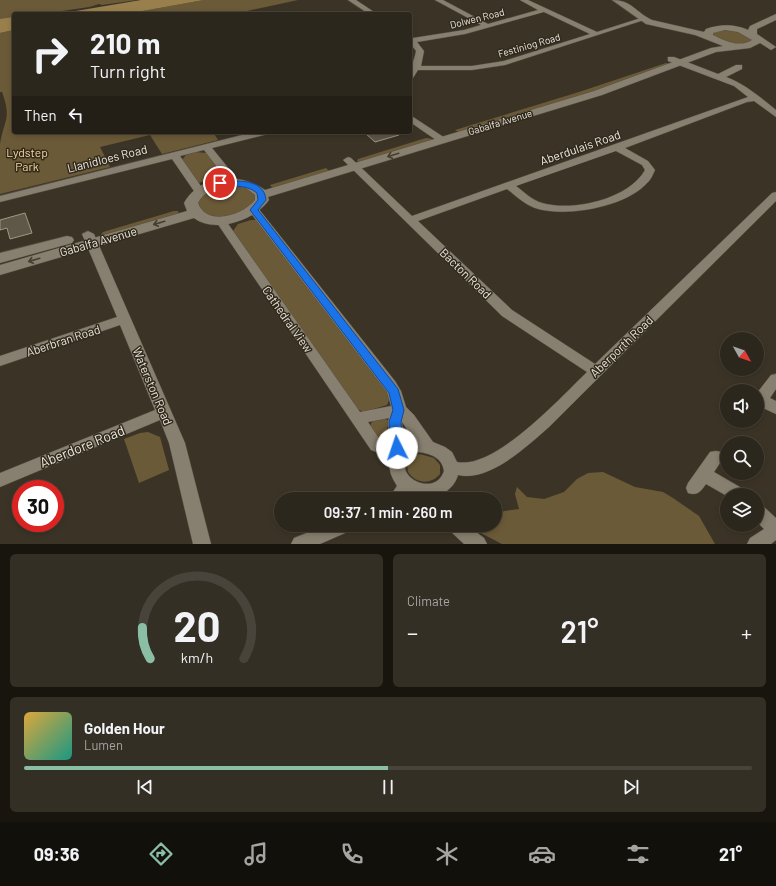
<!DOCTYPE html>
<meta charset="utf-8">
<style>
body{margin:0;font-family:Barlow,sans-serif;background:#342f25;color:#f1f3f6;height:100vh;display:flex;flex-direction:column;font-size:15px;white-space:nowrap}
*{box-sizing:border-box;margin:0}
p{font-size:13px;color:#a6a5a3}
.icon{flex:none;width:22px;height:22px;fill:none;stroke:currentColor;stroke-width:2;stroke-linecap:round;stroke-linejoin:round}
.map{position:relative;height:544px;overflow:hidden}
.side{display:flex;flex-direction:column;gap:10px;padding:10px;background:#18150f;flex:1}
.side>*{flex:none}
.top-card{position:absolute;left:12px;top:12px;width:400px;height:122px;border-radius:4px;box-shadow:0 2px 6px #0003,0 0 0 1px #48443b;background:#2c271c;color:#f1f3f6;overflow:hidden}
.needle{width:26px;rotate:130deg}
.tools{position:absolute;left:720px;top:332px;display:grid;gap:8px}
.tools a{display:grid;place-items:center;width:44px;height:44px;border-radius:50%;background:#2c271c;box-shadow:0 2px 6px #0003,0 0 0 1px #48443b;font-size:20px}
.speed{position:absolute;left:12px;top:480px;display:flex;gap:8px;font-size:20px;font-weight:700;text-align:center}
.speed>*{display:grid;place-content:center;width:52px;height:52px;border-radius:50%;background:#2c271c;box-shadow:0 2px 6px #0003,0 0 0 1px #48443b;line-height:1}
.speed .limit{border:6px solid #d22;background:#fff;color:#111}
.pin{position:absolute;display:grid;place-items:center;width:34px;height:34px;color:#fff;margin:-17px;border:2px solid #fff;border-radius:50%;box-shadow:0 1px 4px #0007}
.me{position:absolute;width:44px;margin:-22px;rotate:356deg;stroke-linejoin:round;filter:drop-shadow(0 0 3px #0008)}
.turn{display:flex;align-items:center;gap:14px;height:84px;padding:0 12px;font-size:18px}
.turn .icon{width:52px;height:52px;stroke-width:2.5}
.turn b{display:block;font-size:28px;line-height:34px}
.then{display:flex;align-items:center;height:38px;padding:0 12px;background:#0003;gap:8px;font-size:15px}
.big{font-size:30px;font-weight:600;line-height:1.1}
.side .widget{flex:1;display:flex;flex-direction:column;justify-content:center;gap:6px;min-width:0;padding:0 14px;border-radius:6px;background:#342f25}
.side .dial{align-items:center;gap:0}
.dial svg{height:104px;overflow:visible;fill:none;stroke:#48443b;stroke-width:7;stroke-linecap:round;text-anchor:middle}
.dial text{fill:#f1f3f6;stroke:none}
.song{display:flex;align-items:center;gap:12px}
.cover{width:48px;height:48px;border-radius:6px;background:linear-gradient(135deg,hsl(40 70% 55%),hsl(170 70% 35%))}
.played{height:4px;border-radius:2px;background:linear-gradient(90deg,#8abfa5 50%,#48443b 50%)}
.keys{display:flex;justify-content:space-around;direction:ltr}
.heat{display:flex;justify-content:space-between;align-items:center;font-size:22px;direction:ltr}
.side .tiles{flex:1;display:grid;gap:10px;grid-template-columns:1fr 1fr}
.widget:last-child{grid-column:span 2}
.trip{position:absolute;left:274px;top:492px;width:228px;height:40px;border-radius:20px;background:#2c271c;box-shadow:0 2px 6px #0003,0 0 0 1px #48443b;font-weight:600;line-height:40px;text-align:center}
.menu{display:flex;height:64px;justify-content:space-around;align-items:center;background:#12100b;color:#a6a5a3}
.menu .icon{width:28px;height:28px}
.menu .on{color:#8abfa5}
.menu b{font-size:18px;color:#f1f3f6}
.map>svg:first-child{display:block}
</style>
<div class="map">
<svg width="776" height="544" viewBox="0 0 776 544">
<rect width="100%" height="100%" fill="#3b3426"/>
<g fill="#6b5a37">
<path d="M 0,0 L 137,0 L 102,5 L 99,4 L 89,7 L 42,14 L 14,14 L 14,20 L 0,22 Z"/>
<path d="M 204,0 L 298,0 L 233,14 L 126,14 Z"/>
<path d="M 14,30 L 14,132 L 213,132 L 218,140 L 162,154 L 150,135 L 100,147 L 110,167 L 0,194 C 0,178 0,160 0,144 C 4,120 12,119 2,92 L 0,92 L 0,33 Z"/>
<path d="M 721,30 L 740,31 L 752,40 C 742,48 721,43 712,34 L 713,32 Z"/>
<path d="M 666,63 L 671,65 L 626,81 L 460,133 L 455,130 L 579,92 Z"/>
<path d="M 426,138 L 433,139 L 432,141 L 359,162 L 357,161 L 358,159 Z"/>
<path d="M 195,152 L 207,153 L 224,177 L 198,183 L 182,160 L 186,155 Z"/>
<path d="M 326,168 L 330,172 L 273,189 L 270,185 Z"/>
<path d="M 225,185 L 245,187 L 256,196 L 255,204 C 234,216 221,224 199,209 L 197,201 L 204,192 Z"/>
<path d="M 174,211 L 178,211 L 179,214 L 100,236 L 103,232 Z"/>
<path d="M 251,220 L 258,220 L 386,389 L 389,400 L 387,405 L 364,412 L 357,409 L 233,231 L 238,224 Z"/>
<path d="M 383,418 L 390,421 L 390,425 L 387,427 L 385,446 L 370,428 C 371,419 376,419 383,418 Z"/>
<path d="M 148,432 L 160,437 L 169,470 L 139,483 L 124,439 L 140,433 Z"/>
<path d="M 420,454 L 434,458 L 440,465 L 440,474 C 431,485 416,484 408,472 C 406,462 411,457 420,454 Z"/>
<path d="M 603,472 L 635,487 L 663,492 L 673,498 L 699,516 L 715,544 L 502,544 L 477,531 L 469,525 L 495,525 L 495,514 L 500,514 L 504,511 L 519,509 L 515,494 L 517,487 L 527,497 L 544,499 L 564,492 L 577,479 L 588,473 Z"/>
</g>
<g fill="#997f4b">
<path d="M 141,0 L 204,0 L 126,14 L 29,14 L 50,12 L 58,14 Z"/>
<path d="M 14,17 L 14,30 L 0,33 L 0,19 Z"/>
</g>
<g fill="#5f5748" stroke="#a09787">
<path d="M 364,132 L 399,132 L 399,135 L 375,142 Z"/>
<path d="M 25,213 L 32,233 L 10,239 L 7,228 L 0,230 L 0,220 Z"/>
</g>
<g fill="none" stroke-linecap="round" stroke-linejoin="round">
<defs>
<g id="minor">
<path d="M 348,0 L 356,0 L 377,14 L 369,14 Z"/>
<path d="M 435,0 L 443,0 L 488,24 L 538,10 L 520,0 L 528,0 L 597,32 L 644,17 L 647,19 L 505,65 L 472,70 L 418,70 L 413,78 L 410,78 C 410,69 414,61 416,51 L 410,43 L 410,36 L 413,38 L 464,30 L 481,25 ZM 544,12 L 590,34 L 504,61 L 472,66 L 421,66 L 424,51 L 417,42 L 465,34 Z"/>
<path d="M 668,57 L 674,57 L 718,74 L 736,65 L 742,65 L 742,69 L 726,77 C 745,84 760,97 776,110 L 776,117 L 754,101 L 747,102 L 625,148 L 648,161 L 655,170 C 653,174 651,180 647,183 C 626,207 565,218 535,208 C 524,204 516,196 507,189 L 418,221 L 512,310 L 595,364 L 772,193 L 776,192 L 776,201 L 549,427 C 527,446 490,482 458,475 C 452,496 429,500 410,495 L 406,499 L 388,499 L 397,486 C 393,479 388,471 390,462 L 388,422 L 389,418 L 368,422 L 384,446 L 381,450 L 376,452 L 371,450 L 215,220 L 220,217 L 224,218 L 360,412 L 391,406 L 387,392 L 250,212 L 249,210 L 250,208 L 258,208 L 395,381 L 401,391 L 406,407 L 414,415 L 433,442 L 445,447 L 452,452 L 457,462 C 495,470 561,397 587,372 L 502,316 L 343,160 L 348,157 L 351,158 L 412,216 L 748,97 L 734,86 L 668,61 ZM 616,151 L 642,165 L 645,170 C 629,199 573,212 542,203 C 532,200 524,192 516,186 ZM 402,422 L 415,441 L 404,445 ZM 419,452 C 432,454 442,458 444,471 C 433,503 380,467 419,452 Z"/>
<path d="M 410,115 L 445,138 L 445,142 L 439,142 L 410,122 Z"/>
<path d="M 254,132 L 270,132 L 268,134 L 212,148 L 238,180 L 239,182 L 238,184 L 230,184 L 204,150 L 180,156 L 205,192 L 204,194 L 196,194 L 172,159 L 0,202 L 0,196 Z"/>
<path d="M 88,231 L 94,234 L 185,443 L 211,544 L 193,544 L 169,443 L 160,420 L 0,487 L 0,473 L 155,410 L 120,325 L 0,366 L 0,356 L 117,317 L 82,234 Z"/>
<path d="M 776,374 L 776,389 L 770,398 L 776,401 L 776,414 L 763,408 L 757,410 L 757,393 L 771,375 Z"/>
<path d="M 737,421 L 752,421 L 750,425 L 745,427 L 739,425 Z"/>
<path d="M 716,451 L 722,452 L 724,457 L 714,472 L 745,490 L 747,495 L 727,496 L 706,484 C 701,491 698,496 688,493 L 686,488 L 688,483 L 710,452 Z"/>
<path d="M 757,504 L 763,506 L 776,518 L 776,540 L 771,544 L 747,544 L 750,538 L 764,529 L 757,522 Z"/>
<path d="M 327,525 L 355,525 L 352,530 L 320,544 L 291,544 L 294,538 Z"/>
<path d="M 446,525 L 467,525 L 484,538 L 487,544 L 464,544 L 449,530 Z"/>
</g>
<g id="tertiary">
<path d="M 612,0 C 632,0 635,12 652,20 L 704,32 L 706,29 C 721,24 734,24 748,30 L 750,26 L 776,14 L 776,20 L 757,29 L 757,34 L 776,47 L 771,50 L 760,43 L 750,48 L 716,52 L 602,95 L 268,197 L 269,200 C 255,220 215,234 194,218 L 0,275 L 0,265 L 187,211 L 184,203 C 200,174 240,172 265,190 L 594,91 L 711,48 L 723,46 L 695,35 L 646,24 ZM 725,30 L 738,32 L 752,40 C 739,48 725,41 713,35 L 713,33 ZM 234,186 L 246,188 L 255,195 L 255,200 C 243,215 207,227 198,203 C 205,190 220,186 234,186 Z"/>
<path d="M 67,236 L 72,237 L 74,240 L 72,243 L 0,263 L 0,253 Z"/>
</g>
</defs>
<use href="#minor" stroke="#565044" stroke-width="1"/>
<use href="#tertiary" stroke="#565044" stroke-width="1"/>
<use href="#minor" fill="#877f6f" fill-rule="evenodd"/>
<use href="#tertiary" fill="#877f6f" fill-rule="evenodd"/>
</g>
<defs><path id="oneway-shaft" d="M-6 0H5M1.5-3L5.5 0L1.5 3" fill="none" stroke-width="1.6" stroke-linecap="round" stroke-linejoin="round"/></defs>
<g stroke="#463f31">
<use href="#oneway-shaft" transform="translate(393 155) rotate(163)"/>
<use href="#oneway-shaft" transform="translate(159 223) rotate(164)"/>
<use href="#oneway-shaft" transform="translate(34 260) rotate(164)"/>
</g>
<path fill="#1a73e8" stroke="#114b97" d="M 220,181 C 237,181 264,178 266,200 L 258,210 L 398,389 L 404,410 L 401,422 L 403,448 L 401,451 L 393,451 L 391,448 L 389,422 L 393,410 L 389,393 L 250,210 L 258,200 L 257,193 C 245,183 232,188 218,185 L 216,183 Z"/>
<g text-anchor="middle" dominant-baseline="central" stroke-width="3" stroke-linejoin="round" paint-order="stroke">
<g font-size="10" fill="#eae6dd" stroke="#312a1c">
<text transform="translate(477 18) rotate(-14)">Dolwen Road</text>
<text transform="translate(529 45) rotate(-16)">Festiniog Road</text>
<text transform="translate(500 122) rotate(-17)">Gabalfa Avenue</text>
</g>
<g font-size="12" fill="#eae6dd" stroke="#312a1c">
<text transform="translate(580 147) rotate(-19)">Aberdulais Road</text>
<text transform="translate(107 158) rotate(-14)">Llanidloes Road</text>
<text transform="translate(98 241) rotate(-16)">Gabalfa Avenue</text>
<text transform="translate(466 273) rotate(44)">Bacton Road</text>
<text transform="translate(288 319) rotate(55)">Cathedral View</text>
<text transform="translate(63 340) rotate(-18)">Aberbran Road</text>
<text transform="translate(621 346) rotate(-44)">Aberporth Road</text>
<text transform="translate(153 386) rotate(67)">Waterston Road</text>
</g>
<g font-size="12" fill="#f9d99c" stroke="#312a1c">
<text x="27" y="152">Lydstep<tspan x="27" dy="14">Park</tspan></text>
</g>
<g font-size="14" fill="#eae6dd" stroke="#312a1c">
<text transform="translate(82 446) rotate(-22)">Aberdore Road</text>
</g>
</g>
</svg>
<div class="tools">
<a><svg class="needle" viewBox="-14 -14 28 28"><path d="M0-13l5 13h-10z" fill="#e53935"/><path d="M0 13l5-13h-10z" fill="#a6a5a3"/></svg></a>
<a><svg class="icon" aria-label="sound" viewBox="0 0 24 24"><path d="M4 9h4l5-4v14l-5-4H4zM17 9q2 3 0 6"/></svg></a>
<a><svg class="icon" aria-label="search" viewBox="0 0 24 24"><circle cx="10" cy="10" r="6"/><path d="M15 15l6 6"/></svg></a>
<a><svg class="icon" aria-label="layers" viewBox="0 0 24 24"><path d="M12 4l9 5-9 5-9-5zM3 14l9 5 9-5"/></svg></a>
</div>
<div class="speed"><div class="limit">30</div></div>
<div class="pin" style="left:220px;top:183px;background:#d93025"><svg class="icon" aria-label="arrive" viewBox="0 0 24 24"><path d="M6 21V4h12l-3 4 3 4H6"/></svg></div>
<svg class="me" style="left:397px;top:448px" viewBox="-20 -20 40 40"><circle r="19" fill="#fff"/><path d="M0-13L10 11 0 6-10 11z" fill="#1a73e8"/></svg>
<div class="trip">09:37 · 1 min · 260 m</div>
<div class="top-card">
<div class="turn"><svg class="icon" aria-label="right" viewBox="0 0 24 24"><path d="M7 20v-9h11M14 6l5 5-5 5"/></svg><div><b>210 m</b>Turn right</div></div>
<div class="then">Then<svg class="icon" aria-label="left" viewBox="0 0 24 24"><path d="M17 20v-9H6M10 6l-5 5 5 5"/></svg></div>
</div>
</div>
<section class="side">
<div class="tiles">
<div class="widget dial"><svg viewBox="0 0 100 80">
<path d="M14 69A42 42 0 1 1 86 69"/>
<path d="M14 69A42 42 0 0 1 8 45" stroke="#8abfa5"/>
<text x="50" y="56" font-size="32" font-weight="700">20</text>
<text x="50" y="72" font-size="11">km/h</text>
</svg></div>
<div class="widget"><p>Climate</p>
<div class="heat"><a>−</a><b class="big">21°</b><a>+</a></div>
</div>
<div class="widget">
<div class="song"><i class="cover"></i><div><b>Golden Hour</b><p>Lumen</p></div></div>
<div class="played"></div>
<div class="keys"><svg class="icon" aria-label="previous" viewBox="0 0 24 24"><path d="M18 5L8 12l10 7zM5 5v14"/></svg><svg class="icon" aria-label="pause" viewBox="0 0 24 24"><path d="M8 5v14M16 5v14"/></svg><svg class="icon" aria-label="next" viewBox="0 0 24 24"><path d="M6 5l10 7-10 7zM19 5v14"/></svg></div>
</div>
</div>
</section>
<nav class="menu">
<b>09:36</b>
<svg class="icon on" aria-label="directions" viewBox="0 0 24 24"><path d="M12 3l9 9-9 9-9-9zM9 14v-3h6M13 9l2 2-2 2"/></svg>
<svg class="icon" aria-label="music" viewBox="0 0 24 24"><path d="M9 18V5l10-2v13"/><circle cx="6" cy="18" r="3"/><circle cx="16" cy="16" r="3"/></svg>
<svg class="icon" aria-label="phone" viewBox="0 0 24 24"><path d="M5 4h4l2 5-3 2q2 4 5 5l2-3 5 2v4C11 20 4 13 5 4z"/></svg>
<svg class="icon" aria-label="climate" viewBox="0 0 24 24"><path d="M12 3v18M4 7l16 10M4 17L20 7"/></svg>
<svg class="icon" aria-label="car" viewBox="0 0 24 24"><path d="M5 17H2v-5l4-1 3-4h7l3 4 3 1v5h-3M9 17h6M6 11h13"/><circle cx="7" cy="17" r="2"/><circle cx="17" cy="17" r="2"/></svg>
<svg class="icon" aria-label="filters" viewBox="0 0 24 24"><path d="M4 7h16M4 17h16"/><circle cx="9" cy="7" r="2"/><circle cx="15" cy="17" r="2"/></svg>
<b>21°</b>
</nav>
